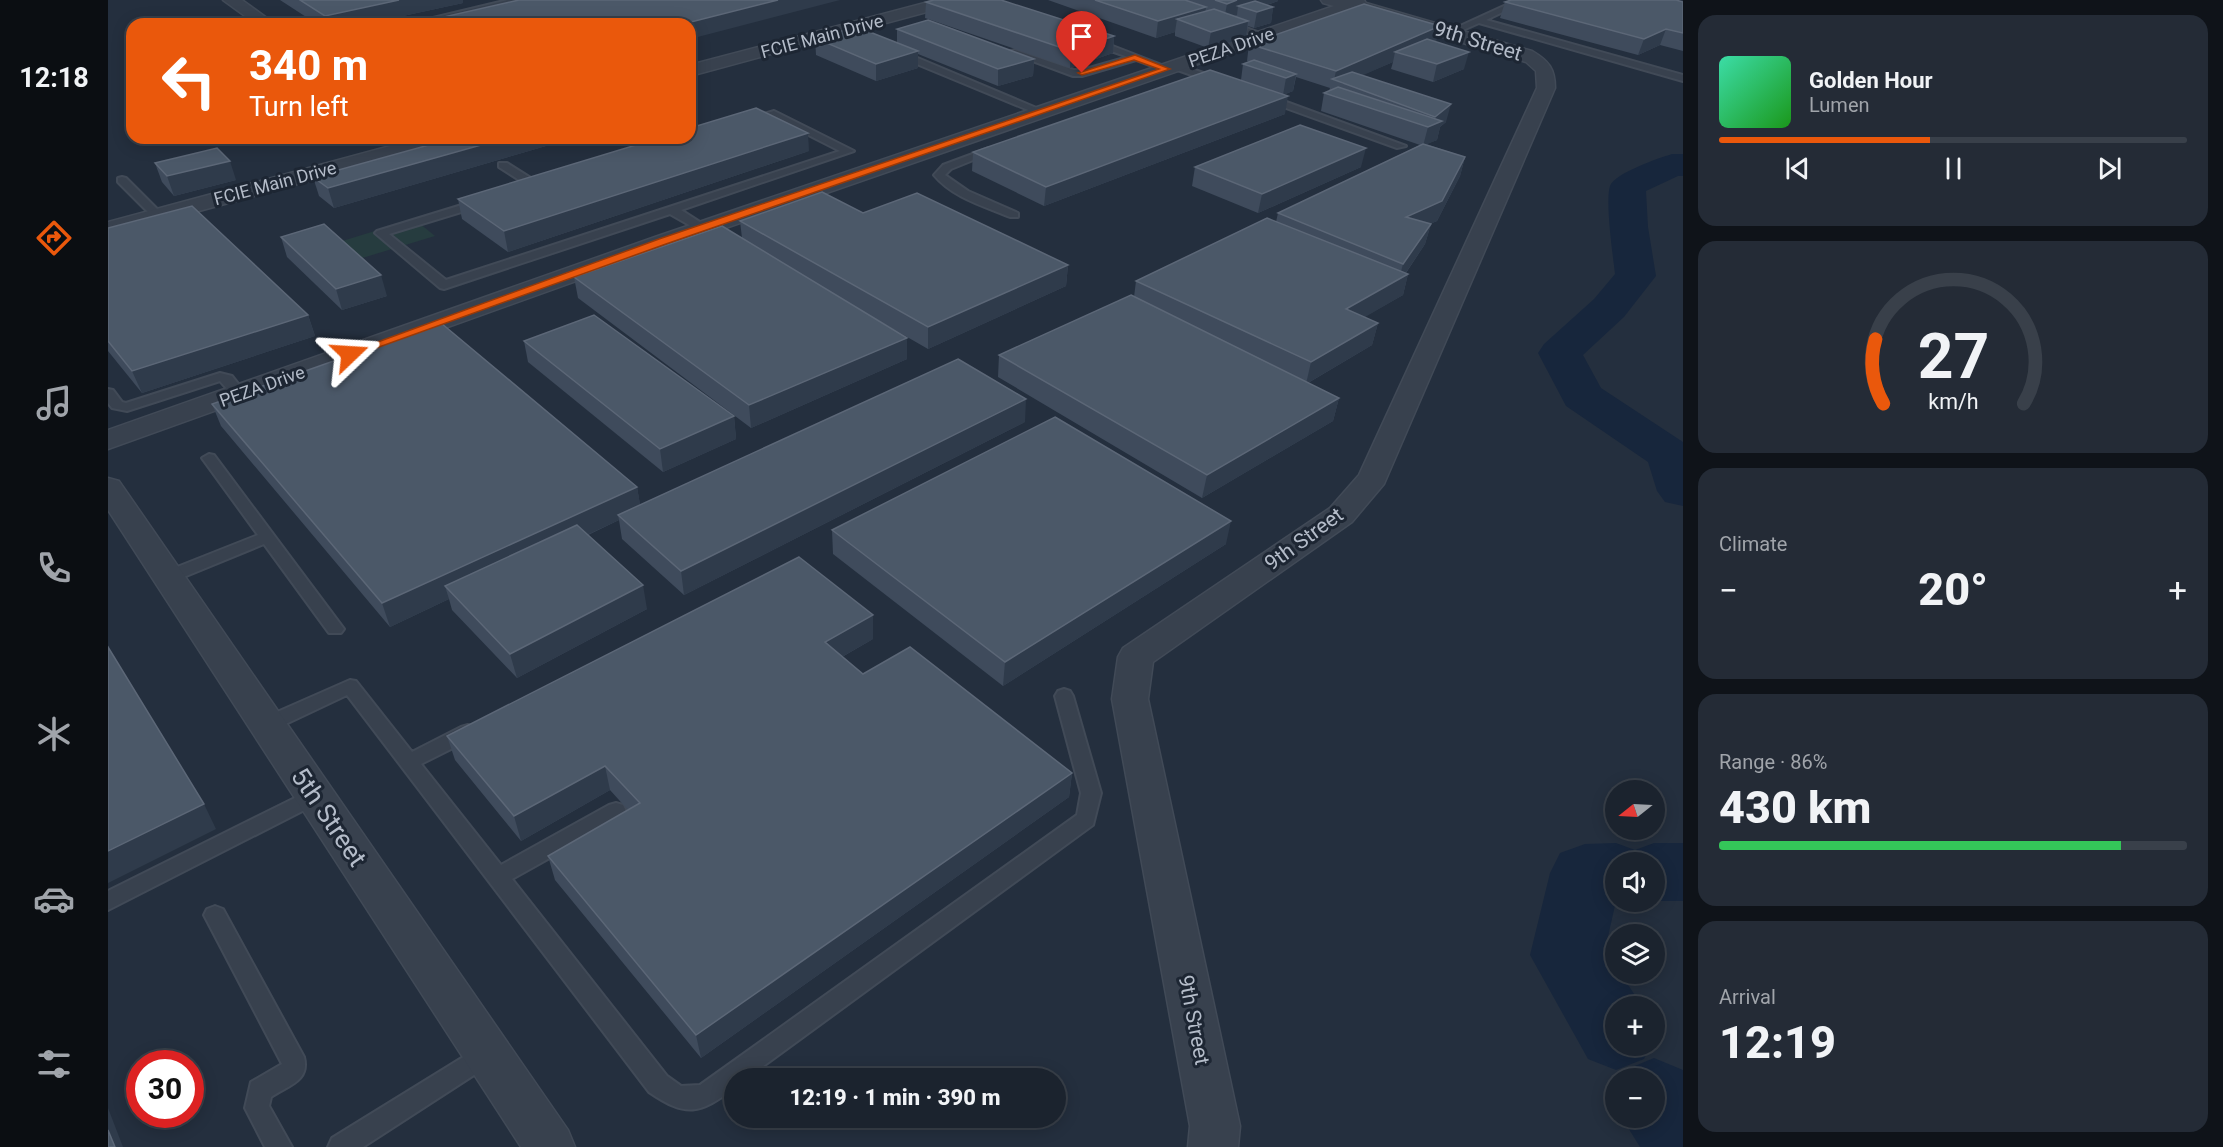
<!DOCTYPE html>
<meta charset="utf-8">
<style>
body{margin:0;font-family:Roboto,sans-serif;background:#242b36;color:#f1f3f6;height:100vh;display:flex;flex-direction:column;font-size:22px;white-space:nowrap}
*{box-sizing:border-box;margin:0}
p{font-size:20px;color:#a0a4aa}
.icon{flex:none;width:33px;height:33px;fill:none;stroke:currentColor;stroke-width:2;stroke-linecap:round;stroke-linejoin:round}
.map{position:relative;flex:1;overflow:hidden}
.side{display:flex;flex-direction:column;gap:15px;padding:15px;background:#0f1319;width:540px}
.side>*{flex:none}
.guide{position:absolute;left:18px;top:18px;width:570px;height:126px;border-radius:18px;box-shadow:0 3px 15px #0003,0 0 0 2px #39404a;background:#ea580c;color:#fff;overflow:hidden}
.needle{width:39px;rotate:252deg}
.fabs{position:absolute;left:1497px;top:780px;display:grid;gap:12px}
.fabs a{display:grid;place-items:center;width:60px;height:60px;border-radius:50%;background:#1b232e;box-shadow:0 3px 15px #0003,0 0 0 2px #39404a;font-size:30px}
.speed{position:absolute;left:18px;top:1050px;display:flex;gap:12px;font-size:30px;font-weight:700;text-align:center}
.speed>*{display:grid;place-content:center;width:78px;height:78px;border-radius:50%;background:#1b232e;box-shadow:0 3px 15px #0003,0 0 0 2px #39404a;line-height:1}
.speed .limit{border:9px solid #d22;background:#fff;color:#111}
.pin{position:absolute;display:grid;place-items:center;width:51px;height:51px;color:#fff;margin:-62px -26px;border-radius:50% 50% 50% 0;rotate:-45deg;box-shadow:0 0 6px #0007}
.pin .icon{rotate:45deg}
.me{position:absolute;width:66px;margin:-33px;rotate:70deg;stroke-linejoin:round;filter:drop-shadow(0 0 4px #0008)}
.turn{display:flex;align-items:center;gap:21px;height:126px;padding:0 24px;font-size:27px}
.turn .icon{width:78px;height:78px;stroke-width:2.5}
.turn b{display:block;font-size:42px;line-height:51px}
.big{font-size:45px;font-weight:800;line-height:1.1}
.side .widget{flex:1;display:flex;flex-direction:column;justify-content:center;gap:9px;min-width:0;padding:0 21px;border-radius:18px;background:#242b36}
.side .dial{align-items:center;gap:0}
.dial svg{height:156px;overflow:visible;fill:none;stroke:#39404a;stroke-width:7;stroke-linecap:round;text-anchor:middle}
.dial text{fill:#f1f3f6;stroke:none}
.song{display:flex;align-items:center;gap:18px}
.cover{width:72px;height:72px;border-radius:9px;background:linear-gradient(135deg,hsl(160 70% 55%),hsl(120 70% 35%))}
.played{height:6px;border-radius:3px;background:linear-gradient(90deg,#ea580c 45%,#39404a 45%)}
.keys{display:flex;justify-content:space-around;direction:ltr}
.heat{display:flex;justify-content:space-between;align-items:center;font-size:33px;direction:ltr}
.charge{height:9px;border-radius:4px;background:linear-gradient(90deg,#34c759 86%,#39404a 0)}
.trip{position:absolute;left:616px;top:1068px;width:342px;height:60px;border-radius:30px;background:#1b232e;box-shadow:0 3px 15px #0003,0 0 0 2px #39404a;font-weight:800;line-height:60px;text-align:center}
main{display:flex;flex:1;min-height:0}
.menu{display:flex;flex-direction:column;width:108px;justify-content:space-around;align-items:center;background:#0b0e12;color:#a0a4aa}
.menu .icon{width:42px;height:42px}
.menu .selected{color:#ea580c}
.menu b{font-size:27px;color:#f1f3f6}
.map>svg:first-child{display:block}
</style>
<main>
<nav class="menu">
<b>12:18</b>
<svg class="icon selected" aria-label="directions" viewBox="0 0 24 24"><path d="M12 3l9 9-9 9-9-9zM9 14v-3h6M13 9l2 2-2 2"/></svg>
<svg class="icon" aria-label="music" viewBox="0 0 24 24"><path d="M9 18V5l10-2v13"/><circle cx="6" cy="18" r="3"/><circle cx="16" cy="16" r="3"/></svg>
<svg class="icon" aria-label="phone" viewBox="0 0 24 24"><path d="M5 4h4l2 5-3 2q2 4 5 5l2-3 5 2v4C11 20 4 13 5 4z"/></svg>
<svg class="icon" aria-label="climate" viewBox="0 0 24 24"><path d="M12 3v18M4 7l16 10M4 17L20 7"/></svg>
<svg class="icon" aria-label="car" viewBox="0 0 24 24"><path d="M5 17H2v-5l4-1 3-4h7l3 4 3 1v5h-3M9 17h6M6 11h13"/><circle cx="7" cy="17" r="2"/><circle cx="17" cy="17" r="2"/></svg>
<svg class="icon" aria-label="filters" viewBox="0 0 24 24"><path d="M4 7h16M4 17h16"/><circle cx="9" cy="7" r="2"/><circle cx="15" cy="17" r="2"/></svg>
</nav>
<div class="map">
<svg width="1575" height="1147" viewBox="0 0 1575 1147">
<rect width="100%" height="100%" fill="#242f3e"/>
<path fill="#263c3f" d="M 306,219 L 327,236 L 251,259 L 231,242 Z"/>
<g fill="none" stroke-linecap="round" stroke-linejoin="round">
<g fill="#17263c" fill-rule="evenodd">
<path d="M 1564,154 L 1575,154 L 1575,176 L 1570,176 L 1538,191 L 1540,227 L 1548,276 L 1516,317 L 1475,355 L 1493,388 L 1575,442 L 1575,506 L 1557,502 L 1549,491 L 1540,462 L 1458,406 L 1430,353 L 1436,344 L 1486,299 L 1507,274 C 1505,256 1497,201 1502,186 C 1507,173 1551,158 1564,154 Z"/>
<path d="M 1508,843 L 1527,850 L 1546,843 L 1575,843 L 1575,901 L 1546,901 L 1546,862 L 1508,862 L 1508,901 L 1497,950 L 1508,966 L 1508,974 L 1513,974 L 1534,1006 L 1508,1006 L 1508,1046 L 1542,1046 L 1536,1059 L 1508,1070 L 1480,1059 L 1422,955 L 1442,873 L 1452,853 L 1477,844 Z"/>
<path d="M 1546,1032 L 1547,1034 L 1546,1036 Z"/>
<path d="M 1546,1058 L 1575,1070 L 1575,1147 L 1532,1147 L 1514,1118 L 1546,1118 L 1546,1078 L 1513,1078 L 1517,1070 Z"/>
<path d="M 1508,1092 L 1508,1102 L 1505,1097 Z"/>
</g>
<defs>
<g id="service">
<path d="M 400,0 L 415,0 L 315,24 L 300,24 Z"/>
<path d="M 1409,0 L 1420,0 L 1378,20 L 1575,75 L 1575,81 L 1371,23 L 1346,34 L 1339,32 Z"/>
<path d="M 1114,21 L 1120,21 L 1160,36 L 1156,39 L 1114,25 Z"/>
<path d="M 984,38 L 1064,69 L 1059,72 L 1028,60 L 974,76 L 965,76 L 900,52 L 907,50 L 966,70 L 974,70 L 1020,57 L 981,43 L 980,41 Z"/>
<path d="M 787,51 L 793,51 L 938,112 L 930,114 L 787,55 Z"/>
<path d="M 1067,63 L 1115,80 L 1117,82 L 1109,84 L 1064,68 L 1063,66 Z"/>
<path d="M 1156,96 L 1162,96 L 1298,146 L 1289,148 L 1156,100 Z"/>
<path d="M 666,111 L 746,151 L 573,210 L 598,226 L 598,230 L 590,230 L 562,214 L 336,289 L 332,288 L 267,233 L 269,231 L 419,185 L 391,167 L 391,163 L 399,163 L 429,182 ZM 665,117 L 732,151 L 338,280 L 281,234 Z"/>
<path d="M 881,148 L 890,150 L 843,169 L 837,175 L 860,191 L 910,213 L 910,217 L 902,217 C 876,206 845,198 826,175 L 835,165 Z"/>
<path d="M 14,177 L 18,178 L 53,213 L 53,217 L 45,217 L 10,182 L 10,178 Z"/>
<path d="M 112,373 L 124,376 L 138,394 L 136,397 L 126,397 L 112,381 L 19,411 L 4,408 L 0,403 L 0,389 L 5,390 L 14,402 L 18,403 Z"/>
<path d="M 101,454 L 106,455 L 233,625 L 236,629 L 233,633 L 221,633 L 156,544 L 66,581 L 54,581 L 52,577 L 54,573 L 150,535 L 94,458 Z"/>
<path d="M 242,680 L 248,681 L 304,752 L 353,727 L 360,725 L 367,727 L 369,732 L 367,737 L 313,764 L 393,865 L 501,805 L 508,803 L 515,805 L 518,811 L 515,817 L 404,879 L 559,1076 L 573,1086 L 592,1085 L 969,815 L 973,793 L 947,696 L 950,691 L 956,689 L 962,691 L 965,696 L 993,793 L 985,825 L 639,1078 L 627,1078 L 627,1088 C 591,1114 579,1118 541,1092 L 239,695 L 165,730 L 158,732 L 151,730 L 149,725 L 151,720 Z"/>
<path d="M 207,788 L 214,791 L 217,796 L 214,801 L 0,910 L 0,891 Z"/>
<path d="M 107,906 L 115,909 L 196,1057 C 202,1081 181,1085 163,1097 L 161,1106 L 184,1147 L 157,1147 L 137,1108 L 143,1082 L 174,1064 L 96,915 L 99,909 Z"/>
<path d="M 378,1043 L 386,1046 L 390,1054 L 386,1062 L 255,1147 L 220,1147 L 224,1138 Z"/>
</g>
<g id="minor">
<path d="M 115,0 L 134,0 L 167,24 L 148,24 Z"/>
<path d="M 828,0 L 854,0 L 852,3 L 582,76 L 582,65 Z"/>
<path d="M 1213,0 L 1256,0 L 1258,3 L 1424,51 C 1441,61 1447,69 1447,88 L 1276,484 L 1244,522 L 1045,662 L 1040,699 L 1132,1126 L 1130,1147 L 1080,1147 L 1082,1126 L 1004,699 L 1010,657 L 1015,648 L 1222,508 L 1251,475 L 1429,88 L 1428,71 L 1418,62 L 1246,10 L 563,247 L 0,449 L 0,430 L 547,237 L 1226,6 L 1215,3 Z"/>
<path d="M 312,138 L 345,138 L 342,142 L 0,236 L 0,222 Z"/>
<path d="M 0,478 L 11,481 L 460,1130 L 467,1147 L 413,1147 L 0,510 Z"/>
</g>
</defs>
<use href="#service" stroke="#414a57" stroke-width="4"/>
<use href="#minor" stroke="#414a57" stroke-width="3"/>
<use href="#service" fill="#38414e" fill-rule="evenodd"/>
<use href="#minor" fill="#38414e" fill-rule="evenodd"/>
</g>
<g fill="#3f4b5c">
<path d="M 172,0 L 355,0 L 355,3 L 258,24 L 209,24 Z"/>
<path d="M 940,0 L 1170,0 L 1170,1 L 1159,5 L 1165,7 L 1163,23 L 1146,28 L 1140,26 L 1138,38 L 1100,48 L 1067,36 L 1067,32 L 1048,38 Z"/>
<path d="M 818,2 L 1006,36 L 1005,53 L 962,68 L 817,18 Z"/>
<path d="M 1397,2 L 1575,2 L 1575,51 L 1552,45 L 1530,55 L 1392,18 Z"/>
<path d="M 789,29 L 926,59 L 925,76 L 890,86 L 810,54 L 810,68 L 768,81 L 708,55 L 707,38 L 789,43 Z"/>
<path d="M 1328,42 L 1356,69 L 1325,82 L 1283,69 L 1285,62 L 1254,75 L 1338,122 L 1332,127 L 1329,140 L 1318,144 L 1357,157 L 1352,176 L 1329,221 L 1322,224 L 1323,224 L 1317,244 L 1298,273 L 1300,274 L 1295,295 L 1256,317 L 1270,323 L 1264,345 L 1200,383 L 1231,398 L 1225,421 L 1094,498 L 890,377 L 891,355 L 1026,297 L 1028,281 L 1168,222 L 1170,213 L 1312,145 L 1213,111 L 1216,93 L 1221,91 L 1222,88 L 1188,77 L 1185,91 L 1175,95 L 1177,114 L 936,206 L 864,171 L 865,152 L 1133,80 L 1135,64 L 1141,62 L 1139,61 L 1141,44 Z"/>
<path d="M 346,138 L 436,138 L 438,146 L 226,208 L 211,196 L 205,177 Z"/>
<path d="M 701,151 L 400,252 L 354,219 L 350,199 Z"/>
<path d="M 47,163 L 128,180 L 66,196 L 54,182 Z"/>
<path d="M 1087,167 L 1253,167 L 1150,213 L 1084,186 Z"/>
<path d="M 755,213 L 960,265 L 958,286 L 820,349 L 761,315 L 799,338 L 799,359 L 643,428 L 470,298 L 466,277 L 634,238 L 632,221 Z"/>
<path d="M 0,228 L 200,315 L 207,336 L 34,393 L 0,351 Z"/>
<path d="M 173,237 L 279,296 L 234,310 L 179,257 Z"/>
<path d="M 416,341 L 626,416 L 628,439 L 555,472 L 420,362 Z"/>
<path d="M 104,404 L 529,487 L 532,505 L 917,422 L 576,595 L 514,539 L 511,520 L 480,535 L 539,609 L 409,678 L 344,610 L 341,599 L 282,627 L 113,426 Z"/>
<path d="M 724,530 L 1118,544 L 895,686 L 725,554 Z"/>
<path d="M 765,639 L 734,657 L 755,674 L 964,773 L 961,797 L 593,1058 L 447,880 L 440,856 L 520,810 L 502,790 L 413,841 L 347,760 L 339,736 Z"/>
</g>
<g fill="#2f3b4b">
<path d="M 291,0 L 355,0 L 355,3 L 258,24 L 219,24 L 217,16 Z"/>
<path d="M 670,0 L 732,0 L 582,39 L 582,24 L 575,24 Z"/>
<path d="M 1129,0 L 1170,0 L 1170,1 L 1144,10 L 1130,6 L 1129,15 L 1116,20 L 1119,4 Z"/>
<path d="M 1098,7 L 1096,23 L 1069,19 L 1067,32 L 1048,38 L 1050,21 Z"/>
<path d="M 1165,7 L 1163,23 L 1146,28 L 1149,12 Z"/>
<path d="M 1140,21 L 1138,38 L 1100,48 L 1103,32 Z"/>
<path d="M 1332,26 L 1328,42 L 1287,52 L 1285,62 L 1235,84 L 1226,80 L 1228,71 Z"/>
<path d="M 1558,29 L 1552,45 L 1530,55 L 1536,39 Z"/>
<path d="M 1006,36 L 1005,53 L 962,68 L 963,51 Z"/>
<path d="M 810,51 L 810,68 L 768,81 L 768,64 Z"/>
<path d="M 1361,52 L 1356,69 L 1325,82 L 1329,64 Z"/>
<path d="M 926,59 L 925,76 L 890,86 L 890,69 Z"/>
<path d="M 1188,74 L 1185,91 L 1175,95 L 1178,78 Z"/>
<path d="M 1180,96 L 1177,114 L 936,206 L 938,187 Z"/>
<path d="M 1343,104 L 1338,122 L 1332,127 L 1329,140 L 1315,146 L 1320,127 L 1324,125 L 1327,117 Z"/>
<path d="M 700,133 L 701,151 L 400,252 L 396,231 Z"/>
<path d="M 398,138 L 436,138 L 438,146 L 226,208 L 220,188 Z"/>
<path d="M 1258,148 L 1253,167 L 1150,213 L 1154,194 Z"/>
<path d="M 1357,157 L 1352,176 L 1329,221 L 1293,237 L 1298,217 Z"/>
<path d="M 122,161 L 128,180 L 66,196 L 59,176 Z"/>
<path d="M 1323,224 L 1317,244 L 1295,277 L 1300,274 L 1295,295 L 1233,331 L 1238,309 L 1291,279 L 1295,264 Z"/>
<path d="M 960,265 L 958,286 L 820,349 L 820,327 Z"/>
<path d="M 273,275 L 279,296 L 234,310 L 228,289 Z"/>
<path d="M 200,315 L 207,336 L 34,393 L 24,371 Z"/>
<path d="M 1270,323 L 1264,345 L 1198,384 L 1203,362 Z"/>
<path d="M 799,338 L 799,359 L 643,428 L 641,405 Z"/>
<path d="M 1231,398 L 1225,421 L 1094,498 L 1099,475 Z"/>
<path d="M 918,399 L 917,422 L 576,595 L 573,571 Z"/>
<path d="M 626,416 L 628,439 L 555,472 L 552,449 Z"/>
<path d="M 529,487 L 533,510 L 510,515 L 511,520 L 348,596 L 337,586 L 341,599 L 282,627 L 274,603 Z"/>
<path d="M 1123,521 L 1118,544 L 895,686 L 897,662 Z"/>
<path d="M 535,585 L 539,609 L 409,678 L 402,654 Z"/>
<path d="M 765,615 L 765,639 L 718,666 L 717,642 Z"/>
<path d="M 497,766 L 502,790 L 413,841 L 406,816 Z"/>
<path d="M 964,773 L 961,797 L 593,1058 L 588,1035 Z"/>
<path d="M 96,804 L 108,829 L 0,883 L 0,851 Z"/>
<path d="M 0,1108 L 15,1147 L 7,1147 L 0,1130 Z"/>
</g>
<g fill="#4b5868" stroke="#5c6777" stroke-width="1.5">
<path d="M 192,0 L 291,0 L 217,16 Z"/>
<path d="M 411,0 L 670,0 L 575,24 L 305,24 Z"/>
<path d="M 826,0 L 893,0 L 1006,36 L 963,51 L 818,2 Z"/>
<path d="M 987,0 L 1077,0 L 1098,7 L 1050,21 Z"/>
<path d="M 1107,0 L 1129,0 L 1119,4 Z"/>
<path d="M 1403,0 L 1568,0 L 1575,2 L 1575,33 L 1558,29 L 1536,39 L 1397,2 Z"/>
<path d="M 1147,1 L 1165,7 L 1149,12 L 1130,6 Z"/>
<path d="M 1256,4 L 1332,26 L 1228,71 L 1141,44 Z"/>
<path d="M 1106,9 L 1140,21 L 1103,32 L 1069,19 Z"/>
<path d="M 820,20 L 926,59 L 890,69 L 789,29 Z"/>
<path d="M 749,27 L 810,51 L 768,64 L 707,38 Z"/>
<path d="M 1319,39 L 1361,52 L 1329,64 L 1287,52 Z"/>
<path d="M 1146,60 L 1188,74 L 1178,78 L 1135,64 Z"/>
<path d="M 1102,70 L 1180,96 L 938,187 L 865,152 Z"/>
<path d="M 1244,72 L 1343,104 L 1327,117 L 1224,79 Z"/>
<path d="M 1230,87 L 1334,121 L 1320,127 L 1216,93 Z"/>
<path d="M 648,108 L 700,133 L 396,231 L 350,199 L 551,138 L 582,138 L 582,128 Z"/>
<path d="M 1192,125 L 1258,148 L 1154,194 L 1087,167 Z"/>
<path d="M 346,138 L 398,138 L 220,188 L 205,177 Z"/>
<path d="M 1315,144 L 1357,157 L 1334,201 L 1298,217 L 1323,224 L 1295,264 L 1170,213 Z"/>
<path d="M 109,148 L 122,161 L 59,176 L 47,163 Z"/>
<path d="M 714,192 L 755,213 L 809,193 L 960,265 L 820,327 L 632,221 Z"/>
<path d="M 84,206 L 200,315 L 24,371 L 0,341 L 0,228 Z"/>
<path d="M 1159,218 L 1300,274 L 1238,309 L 1270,323 L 1203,362 L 1028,281 Z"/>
<path d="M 216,224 L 273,275 L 228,289 L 173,237 Z"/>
<path d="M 614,226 L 799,338 L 641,405 L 466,277 Z"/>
<path d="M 1023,295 L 1231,398 L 1099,475 L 891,355 Z"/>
<path d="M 486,315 L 626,416 L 552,449 L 416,341 Z"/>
<path d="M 333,323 L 529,487 L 274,603 L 104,404 Z"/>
<path d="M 850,359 L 918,399 L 573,571 L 510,515 Z"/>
<path d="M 947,417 L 1123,521 L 897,662 L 724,530 Z"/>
<path d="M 469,525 L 535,585 L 402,654 L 337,586 Z"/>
<path d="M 691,557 L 765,615 L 717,642 L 755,674 L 802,647 L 964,773 L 588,1035 L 440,856 L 532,803 L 497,766 L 406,816 L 339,736 Z"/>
<path d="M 0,647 L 96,804 L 0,851 Z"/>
<path d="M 0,1130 L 7,1147 L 0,1147 Z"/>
</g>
<path fill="#ea580c" stroke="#983908" stroke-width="1.5" d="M 1027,55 L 1062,69 L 558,244 L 246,356 L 242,357 L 237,354 L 551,239 L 1051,69 L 1026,60 L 974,75 L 970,73 Z"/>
<g text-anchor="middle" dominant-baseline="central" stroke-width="6" stroke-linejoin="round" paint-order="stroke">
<g font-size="18" fill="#b4bcc9" stroke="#1d2633">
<text transform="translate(714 36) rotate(-15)">FCIE Main Drive</text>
<text transform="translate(1123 47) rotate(-19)">PEZA Drive</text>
<text transform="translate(167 183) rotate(-15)">FCIE Main Drive</text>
<text transform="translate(154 386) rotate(-20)">PEZA Drive</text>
</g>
<g font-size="21" fill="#b4bcc9" stroke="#1d2633">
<text transform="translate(1370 41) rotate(17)">9th Street</text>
<text transform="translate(1196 539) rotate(-36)">9th Street</text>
<text transform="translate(1086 1020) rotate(79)">9th Street</text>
</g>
<g font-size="26" fill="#b4bcc9" stroke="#1d2633">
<text transform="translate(221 817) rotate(56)">5th Street</text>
</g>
</g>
</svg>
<div class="fabs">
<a><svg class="needle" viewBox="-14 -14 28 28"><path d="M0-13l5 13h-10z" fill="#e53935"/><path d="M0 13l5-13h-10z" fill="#a0a4aa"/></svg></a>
<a><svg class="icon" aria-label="sound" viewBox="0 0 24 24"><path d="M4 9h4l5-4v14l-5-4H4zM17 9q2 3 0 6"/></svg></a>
<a><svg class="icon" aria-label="layers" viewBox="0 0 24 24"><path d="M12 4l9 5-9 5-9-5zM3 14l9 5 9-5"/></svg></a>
<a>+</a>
<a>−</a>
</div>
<div class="speed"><div class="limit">30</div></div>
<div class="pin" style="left:974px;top:73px;background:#d93025"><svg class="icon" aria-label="arrive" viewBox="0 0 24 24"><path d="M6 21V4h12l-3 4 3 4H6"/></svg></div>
<svg class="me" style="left:242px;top:354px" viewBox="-20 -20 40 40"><path d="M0-17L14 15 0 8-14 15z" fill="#ea580c" stroke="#fff" stroke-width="4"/></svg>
<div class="trip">12:19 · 1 min · 390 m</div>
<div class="guide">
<div class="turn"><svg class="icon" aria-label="left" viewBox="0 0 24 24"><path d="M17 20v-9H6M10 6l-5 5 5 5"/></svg><div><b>340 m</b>Turn left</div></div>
</div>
</div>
<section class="side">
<div class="widget">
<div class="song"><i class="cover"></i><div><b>Golden Hour</b><p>Lumen</p></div></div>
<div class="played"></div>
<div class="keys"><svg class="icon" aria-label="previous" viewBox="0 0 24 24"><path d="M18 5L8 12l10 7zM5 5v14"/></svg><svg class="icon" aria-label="pause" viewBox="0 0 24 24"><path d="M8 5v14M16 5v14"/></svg><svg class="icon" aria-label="next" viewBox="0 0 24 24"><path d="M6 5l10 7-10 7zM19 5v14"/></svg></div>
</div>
<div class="widget dial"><svg viewBox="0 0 100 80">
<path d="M14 69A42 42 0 1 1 86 69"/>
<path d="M14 69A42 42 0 0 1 10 36" stroke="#ea580c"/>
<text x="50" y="56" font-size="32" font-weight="700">27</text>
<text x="50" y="72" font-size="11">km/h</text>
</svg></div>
<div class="widget"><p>Climate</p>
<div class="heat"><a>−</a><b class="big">20°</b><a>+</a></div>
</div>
<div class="widget"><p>Range · 86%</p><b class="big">430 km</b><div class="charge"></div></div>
<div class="widget"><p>Arrival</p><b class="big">12:19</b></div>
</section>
</main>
